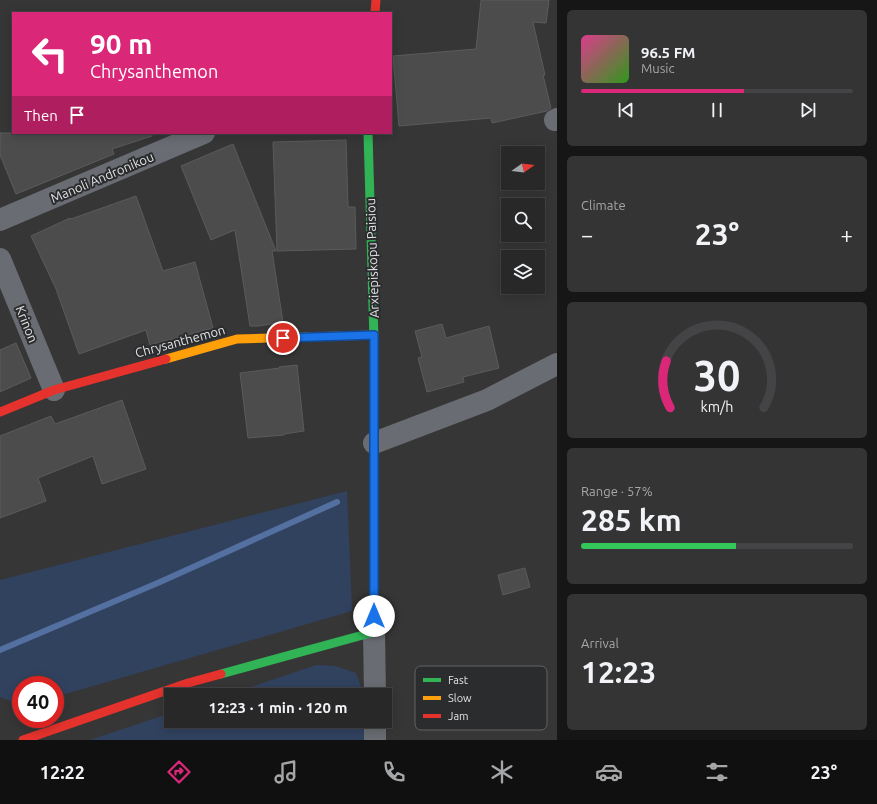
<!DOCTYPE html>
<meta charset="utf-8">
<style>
body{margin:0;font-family:Ubuntu,sans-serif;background:#343435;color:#f1f3f6;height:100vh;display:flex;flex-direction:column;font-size:15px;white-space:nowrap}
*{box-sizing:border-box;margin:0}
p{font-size:13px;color:#a5a6a8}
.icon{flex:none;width:22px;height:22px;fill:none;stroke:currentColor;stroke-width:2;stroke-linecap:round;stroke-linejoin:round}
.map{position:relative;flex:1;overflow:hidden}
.details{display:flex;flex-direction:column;gap:10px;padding:10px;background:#161617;width:320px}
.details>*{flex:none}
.guide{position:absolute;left:12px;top:12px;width:380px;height:122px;border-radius:0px;box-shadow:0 2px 10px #0003,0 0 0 1px #444446;background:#db2777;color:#fff;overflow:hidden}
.needle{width:26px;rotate:76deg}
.controls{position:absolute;left:501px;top:146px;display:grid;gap:8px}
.controls a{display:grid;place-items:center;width:44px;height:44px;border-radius:0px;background:#282829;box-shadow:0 2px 10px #0003,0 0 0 1px #444446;font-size:20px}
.speed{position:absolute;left:12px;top:676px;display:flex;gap:8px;font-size:20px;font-weight:700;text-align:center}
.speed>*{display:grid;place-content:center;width:52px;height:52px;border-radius:50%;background:#282829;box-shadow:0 2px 10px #0003,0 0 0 1px #444446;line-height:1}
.speed .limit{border:6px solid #d22;background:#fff;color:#111}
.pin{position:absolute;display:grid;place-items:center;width:34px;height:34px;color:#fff;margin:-17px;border:2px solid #fff;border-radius:50%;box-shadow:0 1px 4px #0007}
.me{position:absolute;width:44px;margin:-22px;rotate:0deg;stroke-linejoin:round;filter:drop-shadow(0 0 3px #0008)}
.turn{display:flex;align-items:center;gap:14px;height:84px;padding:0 12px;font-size:18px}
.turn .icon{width:52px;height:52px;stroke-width:2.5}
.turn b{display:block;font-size:28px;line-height:34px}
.then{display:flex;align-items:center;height:38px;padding:0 12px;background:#0003;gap:8px;font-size:15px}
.big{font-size:30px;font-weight:700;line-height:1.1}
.details .widget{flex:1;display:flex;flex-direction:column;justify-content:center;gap:6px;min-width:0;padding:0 14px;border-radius:6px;background:#343435}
.details .dial{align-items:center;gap:0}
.dial svg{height:104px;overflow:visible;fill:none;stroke:#444446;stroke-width:7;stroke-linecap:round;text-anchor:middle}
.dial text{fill:#f1f3f6;stroke:none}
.song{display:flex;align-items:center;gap:12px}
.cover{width:48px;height:48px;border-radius:6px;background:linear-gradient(135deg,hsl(330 70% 55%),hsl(110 70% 35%))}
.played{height:4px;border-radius:2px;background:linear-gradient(90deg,#db2777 60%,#444446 60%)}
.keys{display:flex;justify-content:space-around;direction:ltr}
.heat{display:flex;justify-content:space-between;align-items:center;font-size:22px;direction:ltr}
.charge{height:6px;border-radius:3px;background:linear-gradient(90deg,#34c759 57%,#444446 0)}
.trip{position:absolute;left:164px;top:688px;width:228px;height:40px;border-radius:0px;background:#282829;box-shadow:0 2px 10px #0003,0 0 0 1px #444446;font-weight:700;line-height:40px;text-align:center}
.menu{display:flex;height:64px;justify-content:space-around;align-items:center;background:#101010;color:#a5a6a8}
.menu .icon{width:28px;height:28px}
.menu .selected{color:#db2777}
.menu b{font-size:18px;color:#f1f3f6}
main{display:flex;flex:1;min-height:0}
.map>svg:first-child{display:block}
</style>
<main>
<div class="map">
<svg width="557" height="740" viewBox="0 0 557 740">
<rect width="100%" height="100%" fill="#363637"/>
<g fill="#31425f">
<path d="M 347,491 L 352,611 L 55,697 L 55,685 L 21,685 L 21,705 L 0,697 L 0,580 Z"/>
<path d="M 316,665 L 335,666 L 356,673 L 364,695 L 227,695 Z"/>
<path d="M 171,713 L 171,721 L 364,721 L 365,740 L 90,740 Z"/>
</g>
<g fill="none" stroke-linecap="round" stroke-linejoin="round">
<path stroke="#5370a0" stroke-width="6" d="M 0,650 L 160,582 L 337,502"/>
</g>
<g fill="#4d4c4c" stroke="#5c5b5b">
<path d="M 481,0 L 549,0 L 546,23 L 533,22 L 545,75 L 543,75 L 551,108 L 547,111 L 492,123 L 491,118 L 399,126 L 393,56 L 476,49 Z"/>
<path d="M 0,133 L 151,133 L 152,136 L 112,149 L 114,154 L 16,194 L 0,155 Z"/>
<path d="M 346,140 L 348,207 L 355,207 L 356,249 L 277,251 L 273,142 Z"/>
<path d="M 233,144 L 276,251 L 272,251 L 283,322 L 259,326 L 250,326 L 235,230 L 211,240 L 181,166 Z"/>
<path d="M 136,196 L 163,271 L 195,262 L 213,328 L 150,345 L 146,330 L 79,354 L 56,289 L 31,236 L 70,218 L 71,219 Z"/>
<path d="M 442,324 L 446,338 L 489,326 L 499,368 L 463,377 L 464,382 L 427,392 L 418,358 L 422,357 L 415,331 Z"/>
<path d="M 16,343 L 31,378 L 0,392 L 0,350 Z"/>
<path d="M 297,365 L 304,431 L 284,434 L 284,435 L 248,438 L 240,373 L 280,368 L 279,367 Z"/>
<path d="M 122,400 L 146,469 L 102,484 L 93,456 L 38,478 L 46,501 L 0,518 L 0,436 L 51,416 L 55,424 Z"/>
<path d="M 525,568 L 530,587 L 503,595 L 498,575 Z"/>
</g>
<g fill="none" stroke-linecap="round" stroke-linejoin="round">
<g stroke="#696c72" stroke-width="22">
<path d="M 555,120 L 557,119"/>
<path d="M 0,220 L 204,133"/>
<path d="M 0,259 L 54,390"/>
<path d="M 374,443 L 487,400 L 557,364"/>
<path d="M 374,632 L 375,695"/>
<path d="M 375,721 L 375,740"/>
</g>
<g stroke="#30b455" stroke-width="9">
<path d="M 368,133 L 374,340"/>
<path d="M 221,674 L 374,632 L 374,520"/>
</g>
<path stroke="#ff9f0a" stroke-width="9" d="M 166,359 L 237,339 L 374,335"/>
<g stroke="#e5322d" stroke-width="9">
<path d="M 375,13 L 376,0"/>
<path d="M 374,340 L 374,520"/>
<path d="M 0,412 L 54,390 L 166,359"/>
<path d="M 23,740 L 188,683 L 221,674"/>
</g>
</g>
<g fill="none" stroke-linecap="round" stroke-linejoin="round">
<defs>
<path id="route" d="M 283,338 L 374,335 L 374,616"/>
</defs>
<use href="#route" stroke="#114b97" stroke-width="10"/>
<use href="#route" stroke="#1a73e8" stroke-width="7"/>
</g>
<g text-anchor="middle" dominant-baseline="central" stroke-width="4" stroke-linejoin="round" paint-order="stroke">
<g font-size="13" fill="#e2e2e4" stroke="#2b2c2e">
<text transform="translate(102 177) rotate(-23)">Manoli Andronikou</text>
<text transform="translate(372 258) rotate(-92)">Arxiepiskopu Paisiou</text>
<text transform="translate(27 324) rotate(68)">Krinon</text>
<text transform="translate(180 341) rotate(-15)">Chrysanthemon</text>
</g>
</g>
<rect x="415" y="666" width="132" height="64" rx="6" fill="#2b2c2e" stroke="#626365" stroke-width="1"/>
<rect x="423" y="678" width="18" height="4" fill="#30b455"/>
<rect x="423" y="696" width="18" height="4" fill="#ff9f0a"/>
<rect x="423" y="714" width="18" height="4" fill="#e5322d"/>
<g font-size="11" fill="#e2e2e4">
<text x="448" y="684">Fast</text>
<text x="448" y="702">Slow</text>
<text x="448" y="720">Jam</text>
</g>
</svg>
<div class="controls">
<a><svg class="needle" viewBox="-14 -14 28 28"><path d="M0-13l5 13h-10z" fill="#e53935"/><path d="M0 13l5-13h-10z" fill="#a5a6a8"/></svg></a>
<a><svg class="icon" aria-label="search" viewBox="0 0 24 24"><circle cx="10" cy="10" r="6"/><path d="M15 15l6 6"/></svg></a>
<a><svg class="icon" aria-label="layers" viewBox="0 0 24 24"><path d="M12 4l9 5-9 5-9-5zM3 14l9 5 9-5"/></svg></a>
</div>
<div class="speed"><div class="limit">40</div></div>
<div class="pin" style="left:283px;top:338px;background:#d93025"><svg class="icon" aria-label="arrive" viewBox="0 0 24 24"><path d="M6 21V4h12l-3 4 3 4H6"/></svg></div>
<svg class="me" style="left:374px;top:616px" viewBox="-20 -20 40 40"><circle r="19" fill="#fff"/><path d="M0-13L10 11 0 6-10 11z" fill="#1a73e8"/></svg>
<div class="trip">12:23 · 1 min · 120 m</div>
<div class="guide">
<div class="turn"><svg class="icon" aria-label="left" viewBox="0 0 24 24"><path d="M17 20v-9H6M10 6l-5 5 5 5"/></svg><div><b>90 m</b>Chrysanthemon</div></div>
<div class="then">Then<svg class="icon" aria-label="arrive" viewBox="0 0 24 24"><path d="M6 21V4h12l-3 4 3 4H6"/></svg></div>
</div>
</div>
<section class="details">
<div class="widget">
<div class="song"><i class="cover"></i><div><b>96.5 FM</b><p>Music</p></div></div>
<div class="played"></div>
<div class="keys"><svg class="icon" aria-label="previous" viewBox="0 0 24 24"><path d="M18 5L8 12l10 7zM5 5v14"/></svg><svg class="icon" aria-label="pause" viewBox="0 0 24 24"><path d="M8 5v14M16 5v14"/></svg><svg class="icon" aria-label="next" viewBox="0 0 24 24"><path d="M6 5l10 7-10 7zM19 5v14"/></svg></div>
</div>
<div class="widget"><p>Climate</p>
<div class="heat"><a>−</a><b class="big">23°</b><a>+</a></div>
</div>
<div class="widget dial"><svg viewBox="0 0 100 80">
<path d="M14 69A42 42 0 1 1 86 69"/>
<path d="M14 69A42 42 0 0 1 11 33" stroke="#db2777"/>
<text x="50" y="56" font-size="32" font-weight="700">30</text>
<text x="50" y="72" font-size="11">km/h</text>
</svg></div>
<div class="widget"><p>Range · 57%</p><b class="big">285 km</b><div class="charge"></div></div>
<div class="widget"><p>Arrival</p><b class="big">12:23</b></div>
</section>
</main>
<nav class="menu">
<b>12:22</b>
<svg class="icon selected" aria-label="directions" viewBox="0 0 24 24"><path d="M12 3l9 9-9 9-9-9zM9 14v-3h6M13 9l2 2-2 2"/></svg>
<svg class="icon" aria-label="music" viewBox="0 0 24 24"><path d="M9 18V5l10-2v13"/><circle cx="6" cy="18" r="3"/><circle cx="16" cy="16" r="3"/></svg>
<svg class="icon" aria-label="phone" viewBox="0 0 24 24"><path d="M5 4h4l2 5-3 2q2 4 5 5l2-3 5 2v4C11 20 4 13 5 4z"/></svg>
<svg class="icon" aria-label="climate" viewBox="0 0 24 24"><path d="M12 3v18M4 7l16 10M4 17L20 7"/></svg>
<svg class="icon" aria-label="car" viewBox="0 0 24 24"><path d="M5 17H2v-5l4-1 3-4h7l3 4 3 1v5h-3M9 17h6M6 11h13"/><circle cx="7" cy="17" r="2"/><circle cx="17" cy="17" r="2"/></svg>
<svg class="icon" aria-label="filters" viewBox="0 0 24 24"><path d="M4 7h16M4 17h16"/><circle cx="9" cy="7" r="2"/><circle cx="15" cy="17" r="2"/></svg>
<b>23°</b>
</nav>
